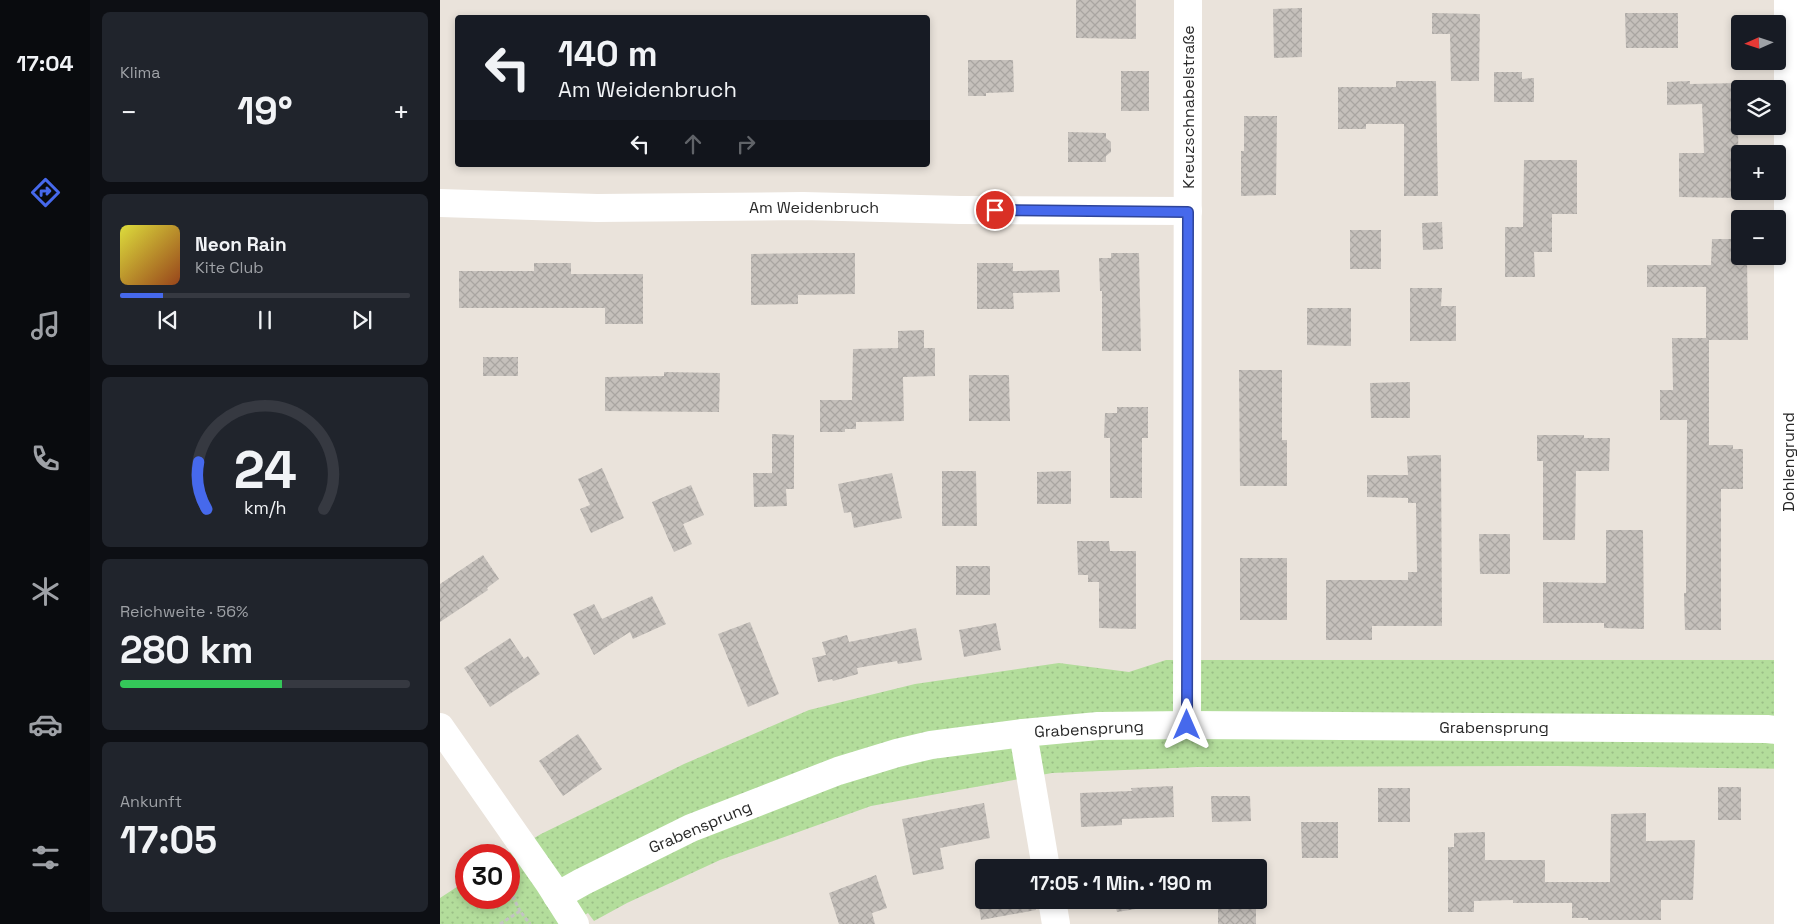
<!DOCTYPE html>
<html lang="de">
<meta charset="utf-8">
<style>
body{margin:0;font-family:"Space Grotesk",sans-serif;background:#20242c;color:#f1f3f6;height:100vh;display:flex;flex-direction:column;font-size:19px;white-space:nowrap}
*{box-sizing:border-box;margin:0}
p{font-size:16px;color:#9ea1a6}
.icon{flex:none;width:28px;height:28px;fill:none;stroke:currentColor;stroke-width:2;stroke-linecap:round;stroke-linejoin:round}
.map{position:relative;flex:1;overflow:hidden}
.panel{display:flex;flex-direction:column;gap:12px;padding:12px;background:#0d0f14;width:350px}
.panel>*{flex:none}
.guide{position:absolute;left:15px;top:15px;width:475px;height:152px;border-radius:5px;box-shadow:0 2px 8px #0003;background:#171b24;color:#f1f3f6;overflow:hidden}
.needle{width:32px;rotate:267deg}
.fabs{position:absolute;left:1291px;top:15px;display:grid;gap:10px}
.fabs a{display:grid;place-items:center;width:55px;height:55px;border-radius:5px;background:#171b24;box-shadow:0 2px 8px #0003;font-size:25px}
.speed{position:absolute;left:15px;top:844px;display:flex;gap:10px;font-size:25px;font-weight:700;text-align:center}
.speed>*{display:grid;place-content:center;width:65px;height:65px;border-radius:50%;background:#171b24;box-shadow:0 2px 8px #0003;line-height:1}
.speed .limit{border:8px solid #d22;background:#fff;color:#111}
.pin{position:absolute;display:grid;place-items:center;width:42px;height:42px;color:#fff;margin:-21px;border:2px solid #fff;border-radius:50%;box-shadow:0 1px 5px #0007}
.me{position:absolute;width:55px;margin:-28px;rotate:0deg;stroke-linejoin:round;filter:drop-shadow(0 0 4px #0008)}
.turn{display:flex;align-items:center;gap:18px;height:105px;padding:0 20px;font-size:22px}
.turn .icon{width:65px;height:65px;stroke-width:2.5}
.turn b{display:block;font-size:35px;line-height:42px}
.lanes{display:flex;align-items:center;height:48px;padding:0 20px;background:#0003;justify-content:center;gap:25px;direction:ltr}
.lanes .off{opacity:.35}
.big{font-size:38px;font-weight:700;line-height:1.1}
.panel .widget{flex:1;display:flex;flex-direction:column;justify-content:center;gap:8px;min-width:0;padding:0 18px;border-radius:8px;background:#20242c}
.panel .dial{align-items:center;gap:0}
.dial svg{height:130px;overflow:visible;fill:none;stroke:#363941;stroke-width:7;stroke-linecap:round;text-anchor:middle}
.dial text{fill:#f1f3f6;stroke:none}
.song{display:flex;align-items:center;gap:15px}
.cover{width:60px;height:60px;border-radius:8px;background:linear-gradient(135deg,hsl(60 70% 55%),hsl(20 70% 35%))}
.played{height:5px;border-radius:2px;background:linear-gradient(90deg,#4669ec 15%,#363941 15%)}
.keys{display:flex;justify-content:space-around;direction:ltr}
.heat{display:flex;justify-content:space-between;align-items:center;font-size:28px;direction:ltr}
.charge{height:8px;border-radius:4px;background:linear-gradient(90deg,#34c759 56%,#363941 0)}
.trip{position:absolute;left:535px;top:859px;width:292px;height:50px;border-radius:5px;background:#171b24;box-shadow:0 2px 8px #0003;font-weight:700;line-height:50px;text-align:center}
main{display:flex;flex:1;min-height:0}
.tabs{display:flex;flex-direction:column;width:90px;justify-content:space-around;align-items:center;background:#090b0e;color:#9ea1a6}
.tabs .icon{width:35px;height:35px}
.tabs .current{color:#4669ec}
.tabs b{font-size:22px;color:#f1f3f6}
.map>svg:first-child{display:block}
</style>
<main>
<nav class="tabs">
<b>17:04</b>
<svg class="icon current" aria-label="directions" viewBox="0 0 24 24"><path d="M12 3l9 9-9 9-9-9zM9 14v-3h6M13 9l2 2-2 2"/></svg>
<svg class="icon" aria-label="music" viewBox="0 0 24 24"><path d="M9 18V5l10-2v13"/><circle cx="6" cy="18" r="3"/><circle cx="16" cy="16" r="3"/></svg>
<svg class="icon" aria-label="phone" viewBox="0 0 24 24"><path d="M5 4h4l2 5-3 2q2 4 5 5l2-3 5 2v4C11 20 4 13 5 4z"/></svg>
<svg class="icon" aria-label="climate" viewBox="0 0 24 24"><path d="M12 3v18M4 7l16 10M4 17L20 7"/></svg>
<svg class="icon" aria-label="car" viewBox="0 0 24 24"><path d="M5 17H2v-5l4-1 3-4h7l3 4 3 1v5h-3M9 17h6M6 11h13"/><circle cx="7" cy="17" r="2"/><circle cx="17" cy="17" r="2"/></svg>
<svg class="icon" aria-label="filters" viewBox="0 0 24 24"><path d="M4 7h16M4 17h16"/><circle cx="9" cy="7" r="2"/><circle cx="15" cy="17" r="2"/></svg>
</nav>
<section class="panel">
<div class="widget"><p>Klima</p>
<div class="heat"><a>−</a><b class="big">19°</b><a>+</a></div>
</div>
<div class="widget">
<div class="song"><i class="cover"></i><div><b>Neon Rain</b><p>Kite Club</p></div></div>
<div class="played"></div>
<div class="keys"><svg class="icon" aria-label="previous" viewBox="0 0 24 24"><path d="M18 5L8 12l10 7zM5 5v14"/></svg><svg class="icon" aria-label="pause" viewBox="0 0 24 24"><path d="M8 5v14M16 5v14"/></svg><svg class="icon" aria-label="next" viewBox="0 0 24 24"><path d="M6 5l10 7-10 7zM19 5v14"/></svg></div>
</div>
<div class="widget dial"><svg viewBox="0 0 100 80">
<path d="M14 69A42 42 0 1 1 86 69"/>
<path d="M14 69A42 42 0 0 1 9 40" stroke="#4669ec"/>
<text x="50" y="56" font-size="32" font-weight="700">24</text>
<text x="50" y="72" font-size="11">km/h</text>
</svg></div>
<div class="widget"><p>Reichweite · 56%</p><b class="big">280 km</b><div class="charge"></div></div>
<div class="widget"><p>Ankunft</p><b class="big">17:05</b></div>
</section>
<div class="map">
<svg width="1362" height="924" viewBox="0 0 1362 924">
<defs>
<pattern id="grass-dots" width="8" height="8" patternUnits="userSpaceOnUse" patternTransform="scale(1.25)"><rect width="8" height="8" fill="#b3dd9b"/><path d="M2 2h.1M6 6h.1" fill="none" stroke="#9abe86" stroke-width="1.8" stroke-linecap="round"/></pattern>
<pattern id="building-cross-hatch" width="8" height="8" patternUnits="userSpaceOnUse" patternTransform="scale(1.25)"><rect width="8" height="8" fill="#c5c0bb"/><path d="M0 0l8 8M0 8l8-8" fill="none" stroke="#a9a5a1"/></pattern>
</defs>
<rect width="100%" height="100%" fill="#eae3db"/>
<path fill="url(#grass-dots)" d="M 726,660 L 1362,660 L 1362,769 L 1124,766 L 757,767 L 612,773 L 431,806 L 280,860 L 187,903 L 154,921 L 148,913 L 130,924 L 0,924 L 0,898 L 26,881 L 26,898 L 69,898 L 69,855 L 66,855 L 101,834 L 244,764 L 369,710 L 475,684 L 619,663 L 689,672 Z"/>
<g fill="url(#building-cross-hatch)">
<path d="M 636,0 L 696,0 L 696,39 L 636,38 Z"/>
<path d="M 862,8 L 862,57 L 834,58 L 833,9 Z"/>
<path d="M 992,13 L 1040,14 L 1039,81 L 1011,81 L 1010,34 L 992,34 Z"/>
<path d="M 1185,13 L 1238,13 L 1238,48 L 1186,48 Z"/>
<path d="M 528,60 L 573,60 L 574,92 L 546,93 L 546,96 L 528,96 Z"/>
<rect x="681" y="71" width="28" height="40"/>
<path d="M 1054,72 L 1082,72 L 1082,79 L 1094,78 L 1094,102 L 1054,102 Z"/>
<path d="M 956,81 L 996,81 L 998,196 L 964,196 L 964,124 L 926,124 L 926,129 L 898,129 L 898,87 L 956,87 Z"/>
<path d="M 1250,81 L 1250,84 L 1300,83 L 1300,124 L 1298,124 L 1299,198 L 1239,197 L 1239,153 L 1264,153 L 1262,104 L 1227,105 L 1227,82 Z"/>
<path d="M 804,116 L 837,116 L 836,195 L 801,196 L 801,151 L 804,151 Z"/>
<path d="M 628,132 L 666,133 L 666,138 L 671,142 L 671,152 L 666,156 L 666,162 L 628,162 Z"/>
<path d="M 1084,160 L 1137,160 L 1137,214 L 1112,214 L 1112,252 L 1094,252 L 1095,277 L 1065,277 L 1065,227 L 1083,227 Z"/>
<path d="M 1002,222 L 1003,249 L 983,250 L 982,223 Z"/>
<rect x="910" y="230" width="31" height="39"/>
<path d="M 1272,239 L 1300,239 L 1300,256 L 1307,256 L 1308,340 L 1269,340 L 1269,445 L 1293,445 L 1293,449 L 1303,449 L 1303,489 L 1281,489 L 1281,630 L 1245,630 L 1244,593 L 1246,593 L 1247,420 L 1220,420 L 1220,390 L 1233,390 L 1232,338 L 1266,338 L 1266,287 L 1207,287 L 1207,265 L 1271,265 Z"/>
<path d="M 380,253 L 415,253 L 415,294 L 358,295 L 358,304 L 311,305 L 311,254 Z"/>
<path d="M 671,253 L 699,253 L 701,351 L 662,351 L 662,291 L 660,291 L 659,258 L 671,258 Z"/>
<path d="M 94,263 L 131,263 L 131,274 L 203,274 L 203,324 L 165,324 L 165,308 L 19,308 L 19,271 L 94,271 Z"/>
<path d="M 537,263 L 573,263 L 573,271 L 619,270 L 620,292 L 573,293 L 574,309 L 537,309 Z"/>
<path d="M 970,288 L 1002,288 L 1001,306 L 1016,306 L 1016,341 L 970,341 Z"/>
<path d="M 867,308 L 911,308 L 911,346 L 867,345 Z"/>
<path d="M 484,330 L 484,348 L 495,348 L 495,376 L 463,377 L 464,421 L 416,422 L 416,429 L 405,429 L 405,432 L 380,432 L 380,400 L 412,400 L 413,349 L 458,348 L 458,331 Z"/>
<rect x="43" y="357" width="35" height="19"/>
<path d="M 799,370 L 842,370 L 842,440 L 847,440 L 847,486 L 800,486 Z"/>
<path d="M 224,372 L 280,373 L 279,412 L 165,411 L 165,377 L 224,376 Z"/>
<path d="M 529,375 L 569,375 L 570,421 L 529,421 Z"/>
<path d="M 970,382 L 970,418 L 931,418 L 930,383 Z"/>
<path d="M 677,407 L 708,407 L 708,438 L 702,438 L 702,498 L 670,498 L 670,438 L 664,438 L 665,413 L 677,413 Z"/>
<path d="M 332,434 L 354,435 L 354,489 L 346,489 L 347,506 L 314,507 L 313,473 L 332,473 Z"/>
<path d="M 1097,435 L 1144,435 L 1144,438 L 1170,438 L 1169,471 L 1136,471 L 1135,540 L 1103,540 L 1103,461 L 1097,461 Z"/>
<path d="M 1001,455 L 1002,626 L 932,626 L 932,640 L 886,640 L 886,580 L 968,580 L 968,572 L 977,572 L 976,503 L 968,503 L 968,498 L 927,497 L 927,475 L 968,475 L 967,456 Z"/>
<path d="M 162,468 L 184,518 L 151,533 L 140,509 L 150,505 L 138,479 Z"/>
<path d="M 502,471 L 536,471 L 537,526 L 502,526 Z"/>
<path d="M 631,471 L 631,504 L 597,504 L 597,472 Z"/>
<path d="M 452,473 L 462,518 L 414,528 L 411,512 L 404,513 L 398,484 Z"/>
<path d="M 251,485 L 264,515 L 243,524 L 252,544 L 234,552 L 212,502 Z"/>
<path d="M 1166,530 L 1203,530 L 1204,629 L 1164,628 L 1164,623 L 1103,623 L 1103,582 L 1166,583 Z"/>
<path d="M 1039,534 L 1070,534 L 1070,574 L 1040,574 Z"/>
<path d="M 637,541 L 669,541 L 670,551 L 696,551 L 696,629 L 659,628 L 659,582 L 648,582 L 648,575 L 638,575 Z"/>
<path d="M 43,555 L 59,579 L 47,588 L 48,590 L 0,622 L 0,584 Z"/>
<rect x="800" y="558" width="47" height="62"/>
<rect x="516" y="566" width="34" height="29"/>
<path d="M 212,596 L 226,624 L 193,639 L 190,632 L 154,655 L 133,614 L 154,604 L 162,619 Z"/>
<path d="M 310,622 L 339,694 L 308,707 L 278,634 Z"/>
<path d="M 556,623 L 561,650 L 524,657 L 519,630 Z"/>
<path d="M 476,628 L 482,660 L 458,664 L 457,661 L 417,668 L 418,674 L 393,681 L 392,679 L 378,682 L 372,658 L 386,655 L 382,642 L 407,635 L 409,642 Z"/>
<path d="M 70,638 L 84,659 L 88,656 L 100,674 L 50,707 L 24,668 Z"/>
<path d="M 138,734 L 162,769 L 123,796 L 99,761 Z"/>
<path d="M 733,786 L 734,817 L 682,819 L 682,825 L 641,827 L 640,793 L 692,791 L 691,788 Z"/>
<rect x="1278" y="787" width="23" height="33"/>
<rect x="938" y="788" width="32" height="34"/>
<path d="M 771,796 L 810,796 L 811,821 L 772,822 Z"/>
<path d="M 544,803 L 550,838 L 500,848 L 504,869 L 473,875 L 462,819 Z"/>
<path d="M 1206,813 L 1206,841 L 1255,840 L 1253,900 L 1221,900 L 1221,920 L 1148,920 L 1148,918 L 1132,918 L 1132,903 L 1073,903 L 1073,900 L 1034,901 L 1034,912 L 1008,912 L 1008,847 L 1014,847 L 1014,833 L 1045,832 L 1045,860 L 1105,860 L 1105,882 L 1170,882 L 1171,814 Z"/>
<path d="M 861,822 L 898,822 L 898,858 L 862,858 Z"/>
<path d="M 686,859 L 688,868 L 658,868 L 658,865 Z"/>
<path d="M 436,875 L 447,908 L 432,913 L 435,924 L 399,924 L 389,893 Z"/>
<path d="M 538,900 L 595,900 L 596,910 L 541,920 Z"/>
<path d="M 664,900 L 694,900 L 696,909 L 677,912 L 675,904 L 665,906 Z"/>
<rect x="778" y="900" width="38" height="24"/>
</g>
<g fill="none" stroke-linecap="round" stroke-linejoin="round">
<g stroke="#c3c3c3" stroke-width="3" stroke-dasharray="4 2.5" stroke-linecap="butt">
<path d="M 78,885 L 72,895 L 80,911"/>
<path d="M 60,924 L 80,911 L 90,924"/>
</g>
<g stroke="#fff" stroke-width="28">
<path d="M 0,203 L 157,208 L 363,206 L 520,210 L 748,211"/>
<path d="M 747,725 L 748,0"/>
<path d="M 0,727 L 109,883 L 135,924"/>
<path d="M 583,733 L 606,868"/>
<path d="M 117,896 L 142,882 L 251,828 L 398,771 L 457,753 L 491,745 L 583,733 L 658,726 L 747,725 L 1327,729 L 1362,733"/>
<path d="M 612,900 L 616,924"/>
<path d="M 1348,924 L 1348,0"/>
</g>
</g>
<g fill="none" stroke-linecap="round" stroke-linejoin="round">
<defs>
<path id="route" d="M 555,210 L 748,212 L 747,725"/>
</defs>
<use href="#route" stroke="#2e4499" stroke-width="12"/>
<use href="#route" stroke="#4669ec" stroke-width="9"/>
</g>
<g text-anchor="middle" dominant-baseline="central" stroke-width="4.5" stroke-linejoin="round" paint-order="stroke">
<g font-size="16" fill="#282828" stroke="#fff">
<text transform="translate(748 107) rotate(-90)">Kreuzschnabelstraße</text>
<text x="374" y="207">Am Weidenbruch</text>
<text transform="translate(1348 462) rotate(-90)">Dohlengrund</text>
<text x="1054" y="727">Grabensprung</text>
<text transform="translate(649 729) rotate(-3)">Grabensprung</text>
<text transform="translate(260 827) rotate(-23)">Grabensprung</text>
</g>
</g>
</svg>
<div class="fabs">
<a><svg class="needle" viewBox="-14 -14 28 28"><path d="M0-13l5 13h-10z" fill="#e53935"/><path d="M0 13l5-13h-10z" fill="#9ea1a6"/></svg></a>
<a><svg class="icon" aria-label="layers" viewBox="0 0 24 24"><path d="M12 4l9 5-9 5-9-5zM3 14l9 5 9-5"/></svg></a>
<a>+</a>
<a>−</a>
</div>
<div class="speed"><div class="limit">30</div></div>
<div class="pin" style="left:555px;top:210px;background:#d93025"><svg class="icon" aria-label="arrive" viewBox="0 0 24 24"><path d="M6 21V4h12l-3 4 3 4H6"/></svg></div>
<svg class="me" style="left:747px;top:725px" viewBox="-20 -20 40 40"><path d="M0-17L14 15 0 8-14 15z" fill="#4669ec" stroke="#fff" stroke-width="4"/></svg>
<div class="trip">17:05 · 1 Min. · 190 m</div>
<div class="guide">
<div class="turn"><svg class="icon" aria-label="left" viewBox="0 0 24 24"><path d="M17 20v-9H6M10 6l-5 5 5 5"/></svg><div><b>140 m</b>Am Weidenbruch</div></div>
<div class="lanes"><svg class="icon" aria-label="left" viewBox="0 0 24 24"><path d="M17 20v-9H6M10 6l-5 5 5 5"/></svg><svg class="icon off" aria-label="ahead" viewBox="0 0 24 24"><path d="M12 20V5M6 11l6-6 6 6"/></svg><svg class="icon off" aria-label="right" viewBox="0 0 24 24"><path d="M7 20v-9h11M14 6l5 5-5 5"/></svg></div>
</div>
</div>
</main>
